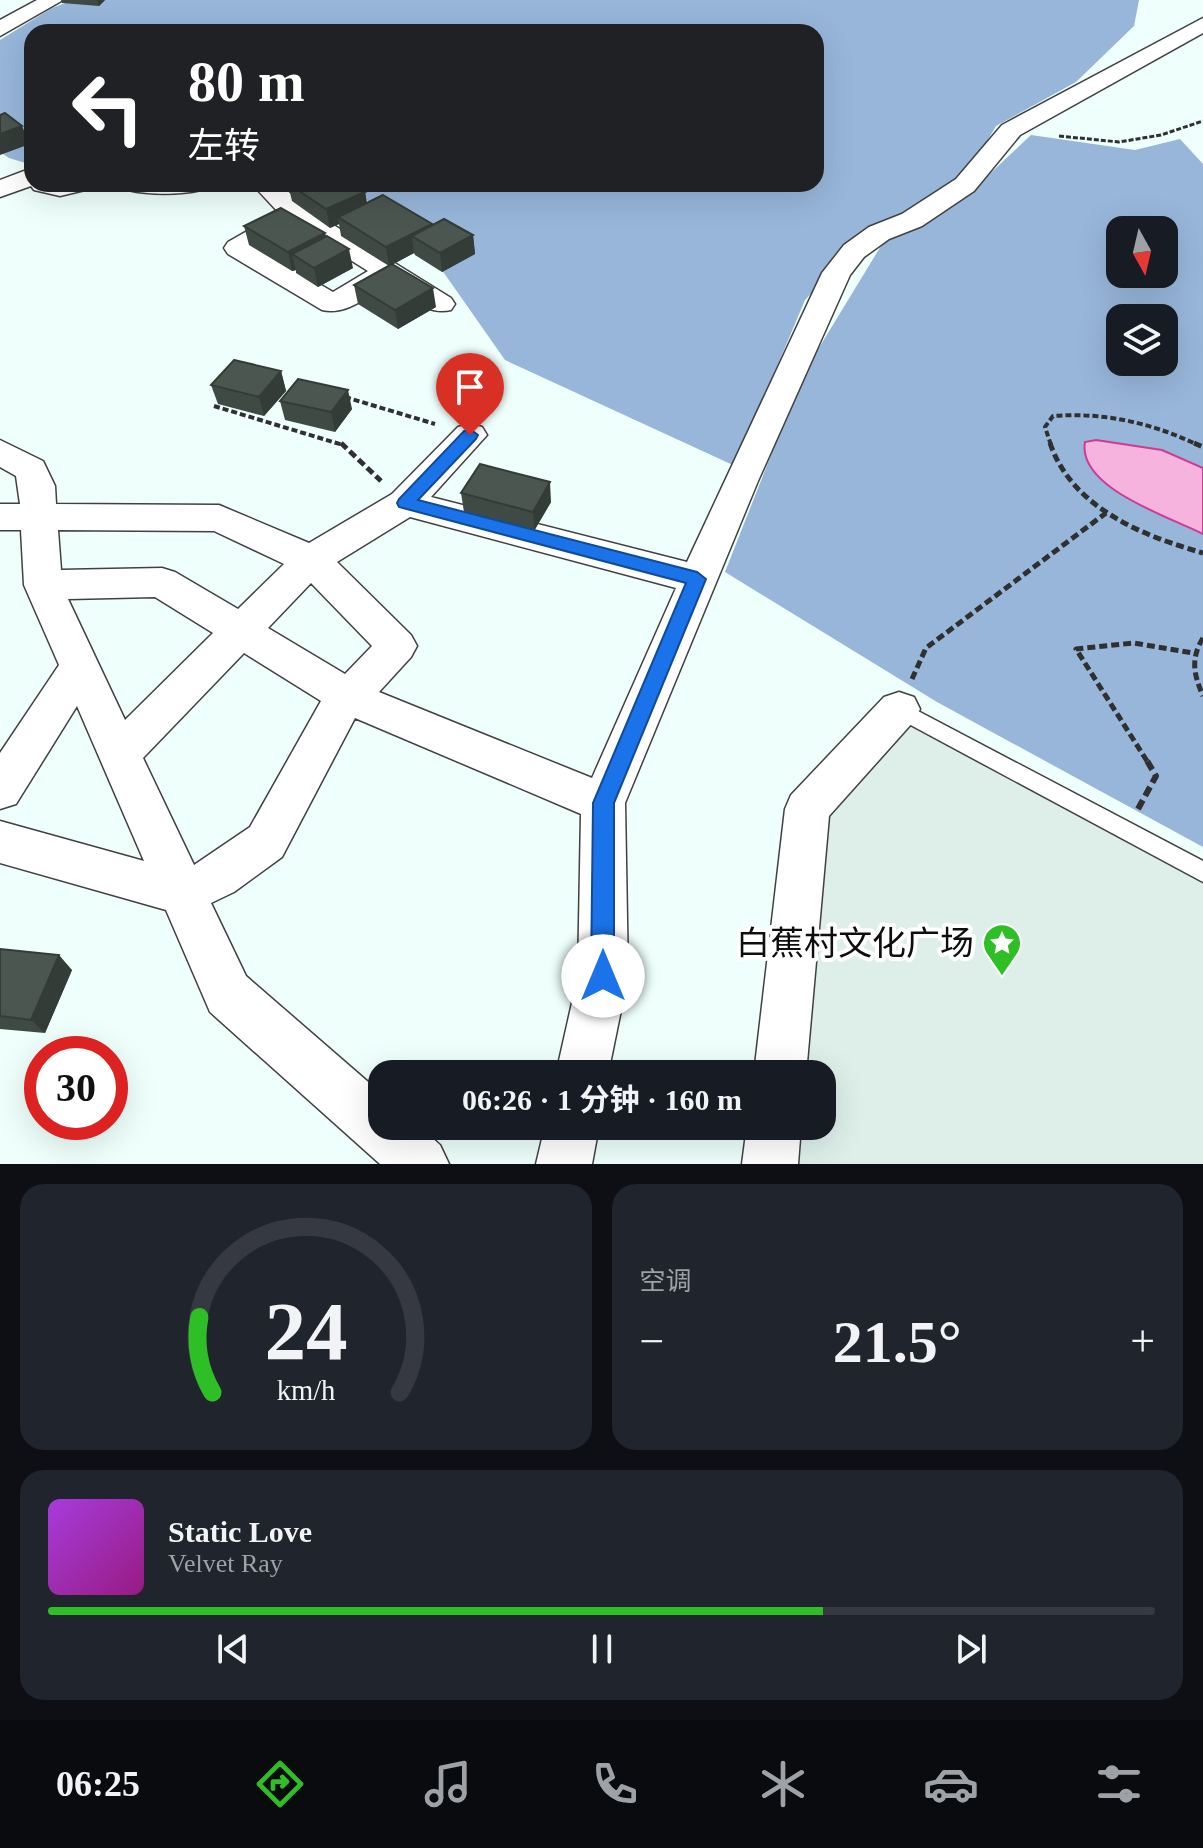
<!DOCTYPE html>
<html lang="zh">
<meta charset="utf-8">
<style>
body{margin:0;font-family:"Times New Roman","Noto Sans SC",serif;background:#20242c;color:#f1f3f6;height:100vh;display:flex;flex-direction:column;font-size:30px;white-space:nowrap}
*{box-sizing:border-box;margin:0}
p{font-size:26px;color:#9ea1a6}
.icon{flex:none;width:44px;height:44px;fill:none;stroke:currentColor;stroke-width:2;stroke-linecap:round;stroke-linejoin:round}
.map{position:relative;height:1164px;overflow:hidden}
.panel{display:flex;flex-direction:column;gap:20px;padding:20px;background:#0d0f14;flex:1}
.panel>*{flex:none}
.top-card{position:absolute;left:24px;top:24px;width:800px;height:168px;border-radius:24px;box-shadow:0 8px 32px #0002;background:#202124;color:#fff;overflow:hidden}
.needle{width:52px;rotate:172deg}
.buttons{position:absolute;left:1106px;top:216px;display:grid;gap:16px}
.buttons a{display:grid;place-items:center;width:72px;height:72px;border-radius:16px;background:#171b24;box-shadow:0 8px 32px #0002;font-size:40px}
.speed{position:absolute;left:24px;top:1036px;display:flex;gap:16px;font-size:40px;font-weight:700;text-align:center}
.speed>*{display:grid;place-content:center;width:104px;height:104px;border-radius:50%;background:#171b24;box-shadow:0 8px 32px #0002;line-height:1}
.speed .limit{border:12px solid #d22;background:#fff;color:#111}
.pin{position:absolute;display:grid;place-items:center;width:68px;height:68px;color:#fff;margin:-82px -34px;border-radius:50% 50% 50% 0;rotate:-45deg;box-shadow:0 0 8px #0007}
.pin .icon{rotate:45deg}
.me{position:absolute;width:88px;margin:-44px;rotate:0deg;stroke-linejoin:round;filter:drop-shadow(0 0 6px #0008)}
.turn{display:flex;align-items:center;gap:28px;height:168px;padding:0 32px;font-size:36px}
.turn .icon{width:104px;height:104px;stroke-width:2.5}
.turn b{display:block;font-size:56px;line-height:68px}
.big{font-size:60px;font-weight:700;line-height:1.1}
.panel .widget{flex:1;display:flex;flex-direction:column;justify-content:center;gap:12px;min-width:0;padding:0 28px;border-radius:24px;background:#20242c}
.panel .dial{align-items:center;gap:0}
.dial svg{height:208px;overflow:visible;fill:none;stroke:#363941;stroke-width:7;stroke-linecap:round;text-anchor:middle}
.dial text{fill:#f1f3f6;stroke:none}
.song{display:flex;align-items:center;gap:24px}
.cover{width:96px;height:96px;border-radius:12px;background:linear-gradient(135deg,hsl(280 70% 55%),hsl(310 70% 35%))}
.played{height:8px;border-radius:4px;background:linear-gradient(90deg,#2ebe26 70%,#363941 70%)}
.keys{display:flex;justify-content:space-around;direction:ltr}
.heat{display:flex;justify-content:space-between;align-items:center;font-size:44px;direction:ltr}
.panel .tiles{flex:1;display:grid;gap:20px;grid-template-columns:1fr 1fr}
.widget:last-child{grid-column:span 2}
.trip{position:absolute;left:368px;top:1060px;width:468px;height:80px;border-radius:24px;background:#171b24;box-shadow:0 8px 32px #0002;font-weight:700;line-height:80px;text-align:center}
.menu{display:flex;height:128px;justify-content:space-around;align-items:center;background:#090b0e;color:#9ea1a6}
.menu .icon{width:56px;height:56px}
.menu .on{color:#2ebe26}
.menu b{font-size:36px;color:#f1f3f6}
.map>svg:first-child{display:block}
</style>
<div class="map">
<svg width="1203" height="1164" viewBox="0 0 1203 1164">
<rect width="100%" height="100%" fill="#eefffc"/>
<g fill="#97b6da" fill-rule="evenodd">
<path d="M 73,0 L 1139,0 L 1134,26 L 1076,82 L 996,126 L 969,171 L 916,212 L 879,223 L 805,300 L 735,466 L 505,360 L 444,273 L 350,184 L 816,184 L 816,32 L 32,32 L 32,165 L 9,158 L 0,152 L 0,40 L 52,8 Z"/>
<path d="M 1031,135 L 1135,150 L 1180,139 L 1203,164 L 1203,847 L 937,702 L 725,572 L 803,374 L 884,241 L 963,199 ZM 1120,230 L 1164,230 L 1164,274 L 1120,274 ZM 1120,318 L 1164,318 L 1164,362 L 1120,362 Z"/>
</g>
<path fill="#deefea" d="M 905,720 L 1203,881 L 1203,1164 L 784,1164 L 787,1126 L 822,1126 L 822,1074 L 792,1074 L 815,815 Z"/>
<path fill="#f6b3de" stroke="#cd3b93" stroke-width="2" d="M 1096,440 L 1162,450 L 1203,468 L 1203,534 C 1170,517 1077,488 1085,442 Z"/>
<g fill="none" stroke-linecap="round" stroke-linejoin="round">
<defs>
<path id="service" d="M 899,701 L 1203,861 L 1203,882 L 892,715 L 889,709 L 892,703 Z"/>
<g id="minor">
<path d="M 37,0 L 63,0 L 0,36 L 0,20 Z"/>
<path d="M 1203,18 L 1203,33 L 1020,135 L 974,191 L 922,226 L 889,239 L 864,257 L 850,275 L 758,481 L 625,803 L 628,976 L 608,1074 L 556,1074 L 578,976 L 581,814 L 355,718 L 282,857 L 234,892 L 211,903 L 246,976 L 382,1094 L 382,1126 L 419,1126 L 440,1145 L 449,1164 L 380,1164 L 210,1012 L 166,910 L 0,863 L 0,821 L 144,861 L 77,706 L 16,804 L 0,809 L 0,753 L 59,665 L 24,585 L 21,530 L 0,530 L 0,504 L 20,504 L 16,476 L 0,467 L 0,440 L 43,461 L 55,486 L 56,504 L 219,505 L 309,543 L 392,494 L 458,427 L 470,424 L 482,427 L 487,435 L 431,497 L 687,562 L 822,273 L 844,245 L 869,227 L 902,214 L 956,179 L 1002,125 ZM 410,517 L 676,588 L 592,778 L 379,692 L 411,657 L 417,646 L 411,635 L 337,562 ZM 58,530 L 214,531 L 284,564 L 238,609 L 175,572 L 162,568 L 61,570 ZM 311,583 L 372,646 L 345,674 L 268,628 ZM 155,597 L 213,633 L 125,720 L 68,599 ZM 244,653 L 321,701 L 250,827 L 194,865 L 143,758 Z"/>
<path d="M 32,168 L 32,184 L 89,184 L 85,190 L 60,196 L 34,190 L 31,186 L 0,197 L 0,180 Z"/>
<path d="M 124,184 L 205,184 L 201,190 C 180,195 149,195 128,190 Z"/>
<path d="M 252,184 L 280,184 L 306,208 L 451,298 L 455,304 L 451,310 C 427,316 407,296 388,284 C 368,296 346,316 322,310 L 228,254 L 224,248 L 228,242 L 279,213 ZM 296,226 L 368,271 L 333,292 L 258,248 Z"/>
<path d="M 899,692 L 914,697 L 920,709 L 914,721 L 829,816 L 806,1074 L 754,1074 L 785,809 L 791,795 L 884,697 Z"/>
<path d="M 545,1126 L 599,1126 L 592,1164 L 536,1164 Z"/>
<path d="M 747,1126 L 801,1126 L 798,1164 L 742,1164 Z"/>
</g>
</defs>
<use href="#service" stroke="#414141" stroke-width="3"/>
<use href="#minor" stroke="#414141" stroke-width="3"/>
<path stroke="#303030" stroke-width="3" stroke-dasharray="5 2" stroke-linecap="butt" d="M 1059,136 L 1119,142 L 1161,135 L 1203,121"/>
<g stroke="#303030" stroke-width="4" stroke-dasharray="6 3" stroke-linecap="butt">
<path d="M 345,397 L 435,424"/>
<path d="M 214,406 L 343,445"/>
<path d="M 1051,445 L 1045,427 L 1053,416 C 1104,412 1152,423 1198,445"/>
</g>
<g stroke="#303030" stroke-width="5" stroke-dasharray="8 4" stroke-linecap="butt">
<path d="M 341,443 L 381,481"/>
<path d="M 1050,443 C 1072,508 1143,536 1203,553"/>
<path d="M 1194,443 L 1203,447"/>
<path d="M 1203,638 C 1190,659 1194,675 1203,696"/>
<path d="M 912,679 L 926,648 L 1106,513"/>
<path d="M 1147,761 L 1076,649 L 1134,643 L 1193,653"/>
</g>
<path stroke="#303030" stroke-width="6" stroke-dasharray="10 5" stroke-linecap="butt" d="M 1138,809 L 1156,776 L 1146,759"/>
<use href="#service" fill="#fff" fill-rule="evenodd"/>
<use href="#minor" fill="#fff" fill-rule="evenodd"/>
</g>
<g fill="#404a44">
<path d="M 61,0 L 105,0 L 99,6 L 62,3 Z"/>
<path d="M 288,184 L 352,184 L 365,192 L 367,203 L 432,224 L 432,226 L 473,235 L 475,254 L 442,272 L 415,255 L 414,253 L 392,265 L 436,307 L 398,329 L 358,304 L 354,285 L 389,266 L 341,236 L 339,224 L 330,228 L 292,201 Z"/>
<path d="M 244,226 L 325,233 L 326,237 L 353,268 L 318,287 L 296,273 L 296,270 L 292,271 L 249,245 Z"/>
<path d="M 281,371 L 286,391 L 264,416 L 218,404 L 211,385 Z"/>
<path d="M 280,401 L 352,409 L 335,432 L 285,420 Z"/>
<path d="M 461,493 L 551,502 L 534,531 L 464,512 Z"/>
<path d="M 0,949 L 72,970 L 45,1033 L 0,1029 Z"/>
</g>
<g fill="#343c37">
<path d="M 97,0 L 105,0 L 99,6 Z"/>
<path d="M 0,124 L 22,126 L 30,144 L 0,155 Z"/>
<path d="M 365,192 L 368,211 L 338,217 L 339,224 L 330,228 L 326,209 Z"/>
<path d="M 432,224 L 434,243 L 412,236 L 414,253 L 389,266 L 386,247 Z"/>
<path d="M 325,233 L 329,252 L 292,254 L 296,270 L 292,271 L 288,252 Z"/>
<path d="M 473,235 L 475,254 L 442,272 L 440,253 Z"/>
<path d="M 349,249 L 353,268 L 318,287 L 314,268 Z"/>
<path d="M 433,288 L 436,307 L 398,329 L 395,310 Z"/>
<path d="M 281,371 L 286,391 L 264,416 L 259,397 Z"/>
<path d="M 348,390 L 352,409 L 335,432 L 331,412 Z"/>
<path d="M 550,482 L 551,502 L 534,531 L 533,512 Z"/>
<path d="M 59,955 L 72,970 L 45,1033 L 31,1020 Z"/>
</g>
<g fill="#4a564f" stroke="#343c37" stroke-width="2">
<path d="M 5,113 L 22,126 L 0,134 L 0,115 Z"/>
<path d="M 289,184 L 352,184 L 365,192 L 326,209 Z"/>
<path d="M 383,195 L 432,224 L 386,247 L 338,217 Z"/>
<path d="M 281,208 L 325,233 L 288,252 L 244,226 Z"/>
<path d="M 444,219 L 473,235 L 440,253 L 412,236 Z"/>
<path d="M 327,236 L 349,249 L 314,268 L 292,254 Z"/>
<path d="M 392,264 L 433,288 L 395,310 L 354,285 Z"/>
<path d="M 234,360 L 281,371 L 259,397 L 211,385 Z"/>
<path d="M 298,379 L 348,390 L 331,412 L 280,401 Z"/>
<path d="M 480,464 L 550,482 L 533,512 L 461,493 Z"/>
<path d="M 0,949 L 59,955 L 31,1020 L 0,1016 Z"/>
</g>
<path fill="#1a73e8" stroke="#114b97" stroke-width="2" d="M 470,429 L 478,435 L 476,439 L 418,500 L 697,572 L 706,579 L 614,803 L 614,976 L 611,984 L 603,987 L 594,984 L 591,976 L 593,803 L 686,583 L 399,507 L 397,503 L 399,499 L 464,431 Z"/>
<defs>
<symbol id="sight-pin" viewBox="-11 -11 22 30"><path d="M0 17L-7.5 6A9.5 9.5 0 1 1 7.5 6Z" fill="#2ebe26" stroke="#fff"/><path d="M0-6L1.8-2.2L6-1.7L2.9 1.2L3.7 5.4L0 3.3L-3.7 5.4L-2.9 1.2L-6-1.7L-1.8-2.2Z" fill="#fff"/></symbol>
</defs>
<g fill-rule="evenodd">
<use href="#sight-pin" x="980" y="921" width="44" height="60"/>
</g>
<g text-anchor="middle" dominant-baseline="central" stroke-width="8" stroke-linejoin="round" paint-order="stroke">
<g font-size="34" fill="#0e0e0e" stroke="#fff" text-anchor="end">
<text x="974" y="943">白蕉村文化广场</text>
</g>
</g>
</svg>
<div class="buttons">
<a><svg class="needle" viewBox="-14 -14 28 28"><path d="M0-13l5 13h-10z" fill="#e53935"/><path d="M0 13l5-13h-10z" fill="#9ea1a6"/></svg></a>
<a><svg class="icon" aria-label="layers" viewBox="0 0 24 24"><path d="M12 4l9 5-9 5-9-5zM3 14l9 5 9-5"/></svg></a>
</div>
<div class="speed"><div class="limit">30</div></div>
<div class="pin" style="left:470px;top:435px;background:#d93025"><svg class="icon" aria-label="arrive" viewBox="0 0 24 24"><path d="M6 21V4h12l-3 4 3 4H6"/></svg></div>
<svg class="me" style="left:603px;top:976px" viewBox="-20 -20 40 40"><circle r="19" fill="#fff"/><path d="M0-13L10 11 0 6-10 11z" fill="#1a73e8"/></svg>
<div class="trip">06:26 · 1 分钟 · 160 m</div>
<div class="top-card">
<div class="turn"><svg class="icon" aria-label="left" viewBox="0 0 24 24"><path d="M17 20v-9H6M10 6l-5 5 5 5"/></svg><div><b>80 m</b>左转</div></div>
</div>
</div>
<section class="panel">
<div class="tiles">
<div class="widget dial"><svg viewBox="0 0 100 80">
<path d="M14 69A42 42 0 1 1 86 69"/>
<path d="M14 69A42 42 0 0 1 9 40" stroke="#2ebe26"/>
<text x="50" y="56" font-size="32" font-weight="700">24</text>
<text x="50" y="72" font-size="11">km/h</text>
</svg></div>
<div class="widget"><p>空调</p>
<div class="heat"><a>−</a><b class="big">21.5°</b><a>+</a></div>
</div>
<div class="widget">
<div class="song"><i class="cover"></i><div><b>Static Love</b><p>Velvet Ray</p></div></div>
<div class="played"></div>
<div class="keys"><svg class="icon" aria-label="previous" viewBox="0 0 24 24"><path d="M18 5L8 12l10 7zM5 5v14"/></svg><svg class="icon" aria-label="pause" viewBox="0 0 24 24"><path d="M8 5v14M16 5v14"/></svg><svg class="icon" aria-label="next" viewBox="0 0 24 24"><path d="M6 5l10 7-10 7zM19 5v14"/></svg></div>
</div>
</div>
</section>
<nav class="menu">
<b>06:25</b>
<svg class="icon on" aria-label="directions" viewBox="0 0 24 24"><path d="M12 3l9 9-9 9-9-9zM9 14v-3h6M13 9l2 2-2 2"/></svg>
<svg class="icon" aria-label="music" viewBox="0 0 24 24"><path d="M9 18V5l10-2v13"/><circle cx="6" cy="18" r="3"/><circle cx="16" cy="16" r="3"/></svg>
<svg class="icon" aria-label="phone" viewBox="0 0 24 24"><path d="M5 4h4l2 5-3 2q2 4 5 5l2-3 5 2v4C11 20 4 13 5 4z"/></svg>
<svg class="icon" aria-label="climate" viewBox="0 0 24 24"><path d="M12 3v18M4 7l16 10M4 17L20 7"/></svg>
<svg class="icon" aria-label="car" viewBox="0 0 24 24"><path d="M5 17H2v-5l4-1 3-4h7l3 4 3 1v5h-3M9 17h6M6 11h13"/><circle cx="7" cy="17" r="2"/><circle cx="17" cy="17" r="2"/></svg>
<svg class="icon" aria-label="filters" viewBox="0 0 24 24"><path d="M4 7h16M4 17h16"/><circle cx="9" cy="7" r="2"/><circle cx="15" cy="17" r="2"/></svg>
</nav>
